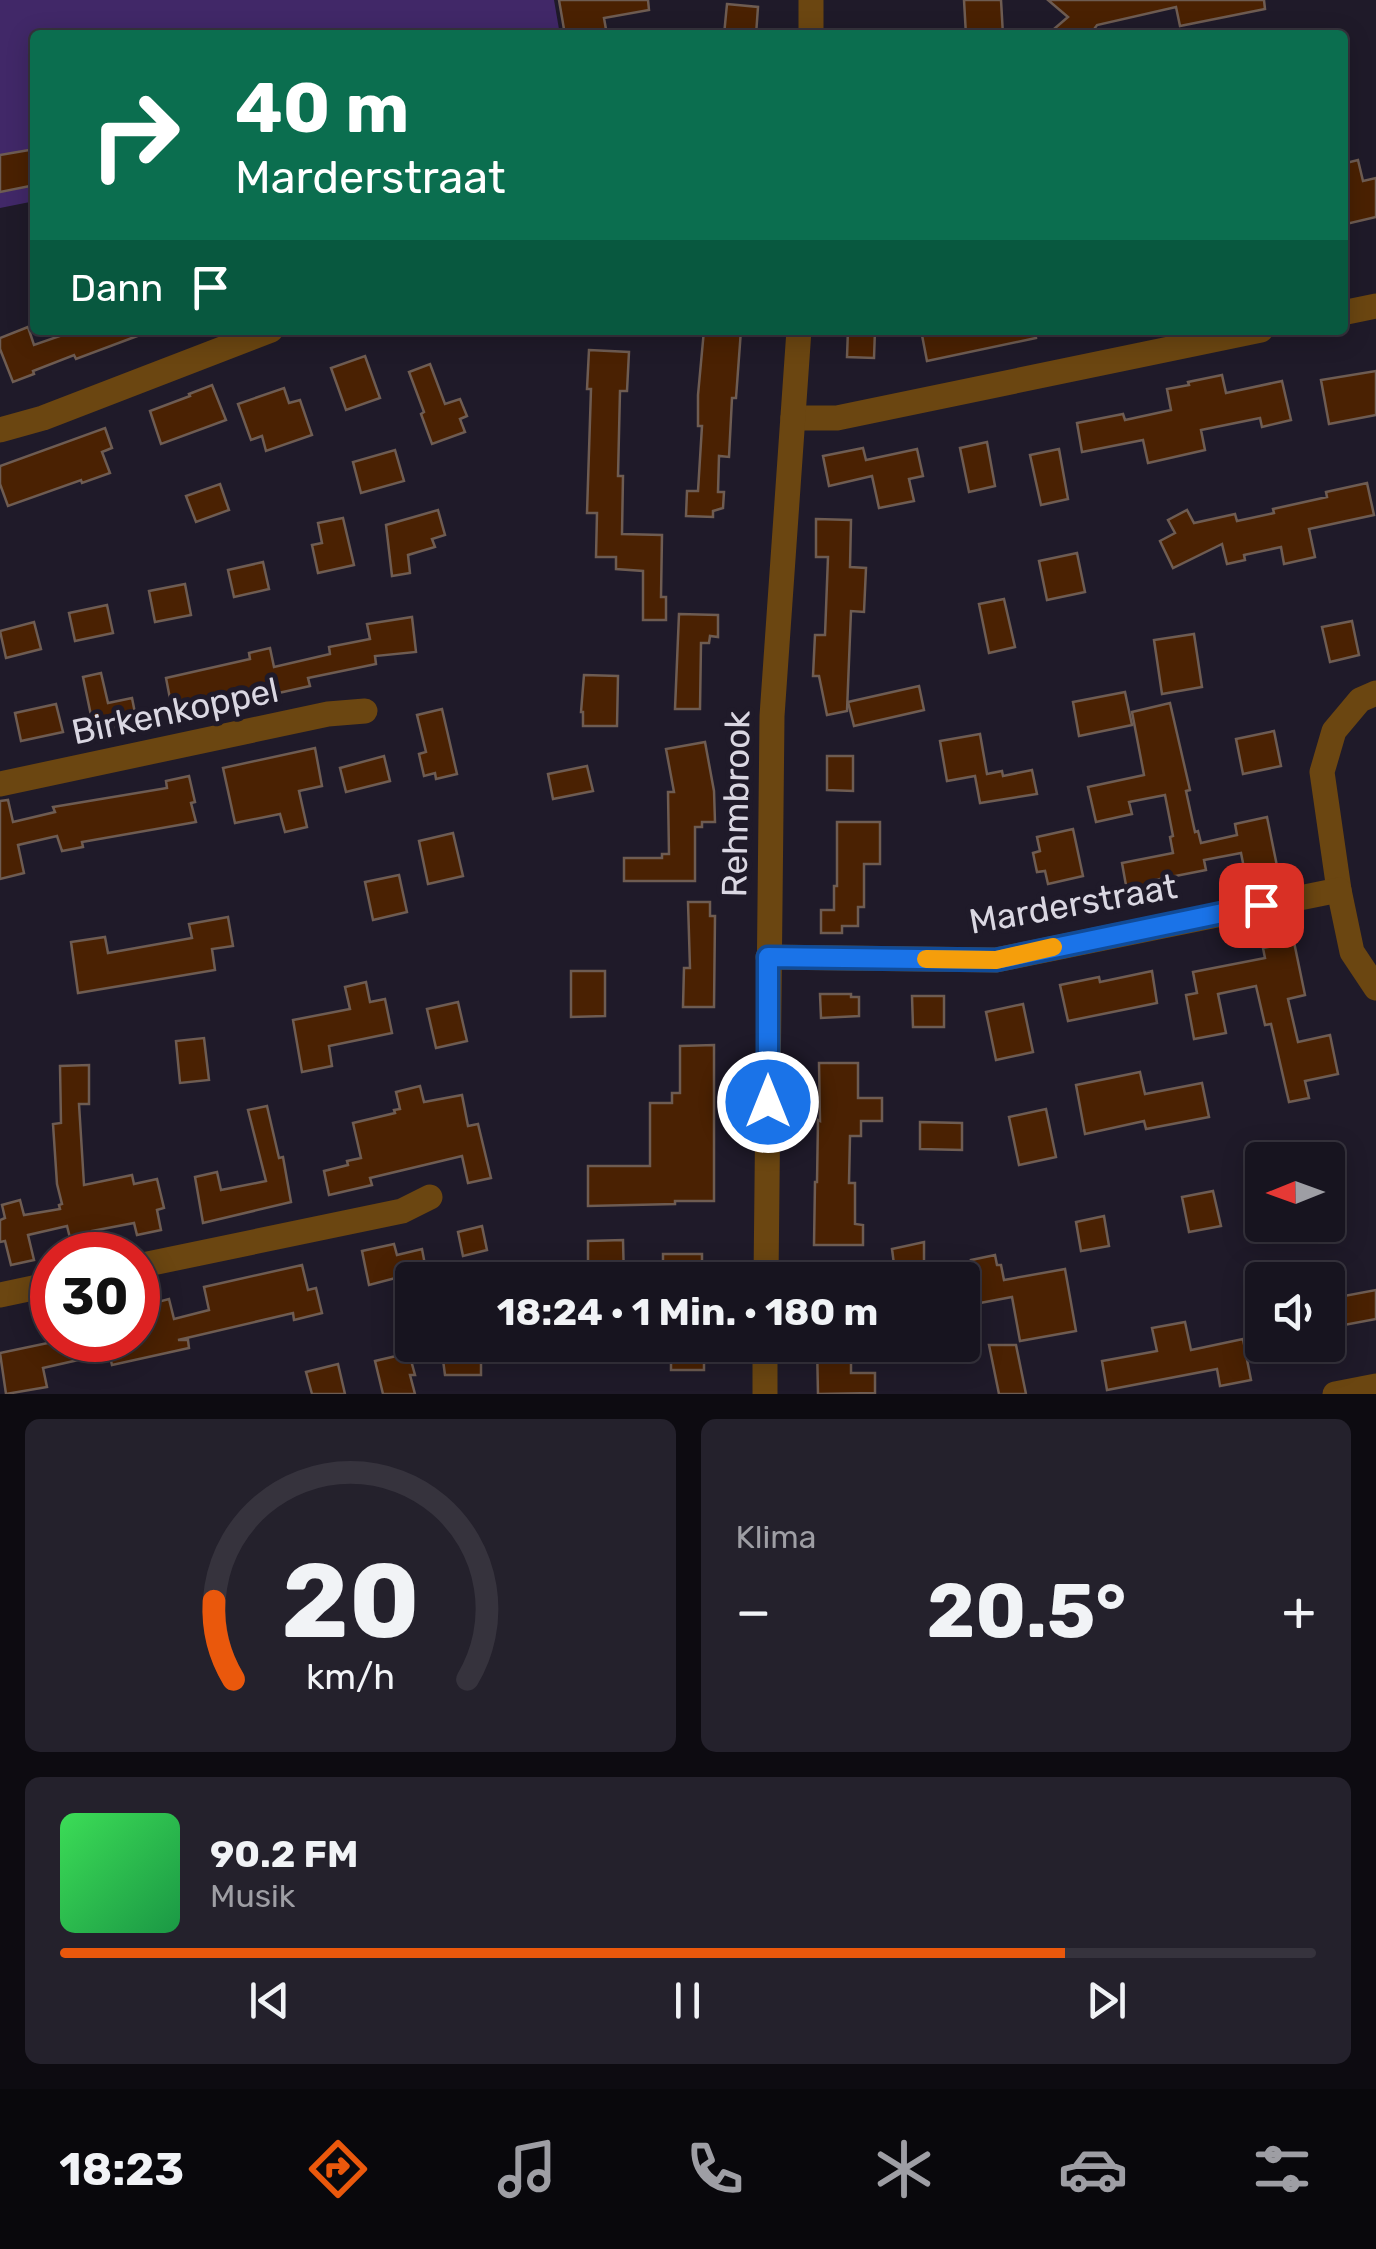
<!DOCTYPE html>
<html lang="de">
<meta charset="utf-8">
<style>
body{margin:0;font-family:Rubik,sans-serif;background:#24212c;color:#f1f3f6;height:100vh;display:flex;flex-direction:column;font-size:38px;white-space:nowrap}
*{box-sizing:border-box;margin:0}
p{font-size:32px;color:#9e9ea4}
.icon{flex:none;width:55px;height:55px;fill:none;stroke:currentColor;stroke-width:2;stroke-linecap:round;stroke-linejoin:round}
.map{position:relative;height:1394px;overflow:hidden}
.sheet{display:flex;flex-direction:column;gap:25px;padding:25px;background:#0d0b11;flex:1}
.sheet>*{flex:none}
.hud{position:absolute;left:30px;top:30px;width:1318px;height:305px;border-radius:10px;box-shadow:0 5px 25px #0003,0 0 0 2px #36333d;background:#0b6e4f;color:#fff;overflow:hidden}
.needle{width:65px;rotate:269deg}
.buttons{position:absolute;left:1245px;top:1142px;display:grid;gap:20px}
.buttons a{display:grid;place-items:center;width:100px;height:100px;border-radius:10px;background:#17141f;box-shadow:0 5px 25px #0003,0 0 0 2px #36333d;font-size:50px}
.speed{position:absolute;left:30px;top:1232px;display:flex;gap:20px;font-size:50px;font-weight:700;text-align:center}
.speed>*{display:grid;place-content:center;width:130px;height:130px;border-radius:50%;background:#17141f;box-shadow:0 5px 25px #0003,0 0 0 2px #36333d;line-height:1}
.speed .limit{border:15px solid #d22;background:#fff;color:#111}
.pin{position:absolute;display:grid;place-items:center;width:85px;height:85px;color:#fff;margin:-42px;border-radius:20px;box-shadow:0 5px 15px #0006}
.me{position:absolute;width:110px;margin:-55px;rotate:0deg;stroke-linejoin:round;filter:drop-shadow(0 0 8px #0008)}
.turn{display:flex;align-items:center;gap:35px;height:210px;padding:0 40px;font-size:45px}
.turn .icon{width:130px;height:130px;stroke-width:2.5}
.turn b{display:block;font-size:70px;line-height:85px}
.then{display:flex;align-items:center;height:95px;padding:0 40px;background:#0003;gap:20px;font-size:38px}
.big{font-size:75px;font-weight:700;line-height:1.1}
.sheet .widget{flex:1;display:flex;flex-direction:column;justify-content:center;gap:15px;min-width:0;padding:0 35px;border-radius:15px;background:#24212c}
.sheet .dial{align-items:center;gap:0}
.dial svg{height:260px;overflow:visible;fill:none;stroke:#36333d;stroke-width:7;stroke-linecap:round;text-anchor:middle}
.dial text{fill:#f1f3f6;stroke:none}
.song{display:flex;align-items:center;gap:30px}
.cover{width:120px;height:120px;border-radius:15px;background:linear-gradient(135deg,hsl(130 70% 55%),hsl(140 70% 35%))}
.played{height:10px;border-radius:5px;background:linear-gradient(90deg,#ea580c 80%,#36333d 80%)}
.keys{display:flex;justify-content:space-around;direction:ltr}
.heat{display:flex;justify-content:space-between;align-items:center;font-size:55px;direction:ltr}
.sheet .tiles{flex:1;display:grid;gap:25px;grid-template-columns:1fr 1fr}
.widget:last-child{grid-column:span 2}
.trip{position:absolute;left:395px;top:1262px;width:585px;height:100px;border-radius:10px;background:#17141f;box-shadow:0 5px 25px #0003,0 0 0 2px #36333d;font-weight:700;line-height:100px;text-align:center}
.dock{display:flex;height:160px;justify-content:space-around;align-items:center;background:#09080c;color:#9e9ea4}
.dock .icon{width:70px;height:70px}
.dock .selected{color:#ea580c}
.dock b{font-size:45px;color:#f1f3f6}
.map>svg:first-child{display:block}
</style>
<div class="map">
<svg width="1376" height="1394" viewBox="0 0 1376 1394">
<rect width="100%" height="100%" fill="#1f1a29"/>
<path fill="#412868" d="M 0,0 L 554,0 L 560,35 L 35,35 L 35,201 L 0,208 Z"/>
<g fill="#4a2102" stroke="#6e5c52" stroke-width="2.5">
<path d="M 559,0 L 648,0 L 649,10 L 604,18 L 607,35 L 565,35 Z"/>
<path d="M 964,0 L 1001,0 L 1003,35 L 966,35 Z"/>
<path d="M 1048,0 L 1264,0 L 1265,9 L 1180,26 L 1176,7 L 1097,25 L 1090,35 L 1047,35 L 1068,17 Z"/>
<path d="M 727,4 L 758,7 L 756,35 L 724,35 Z"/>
<path d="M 35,149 L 35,185 L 0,192 L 0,155 Z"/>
<path d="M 1358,160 L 1363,181 L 1376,178 L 1376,217 L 1342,225 L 1342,164 Z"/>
<path d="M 28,327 L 34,345 L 77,330 L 148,332 L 76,359 L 74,355 L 33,371 L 34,374 L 13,382 L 0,349 L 0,338 Z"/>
<path d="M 704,330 L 741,330 L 736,398 L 732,398 L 729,457 L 719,456 L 718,492 L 724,492 L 723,508 L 713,511 L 713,517 L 686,516 L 687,491 L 698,491 L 702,426 L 698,426 L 698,395 Z"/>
<path d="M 848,330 L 875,330 L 874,358 L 847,357 Z"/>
<path d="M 921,330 L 1035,330 L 1036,338 L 927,361 Z"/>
<path d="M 589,350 L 629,352 L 627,391 L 620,391 L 618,476 L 623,476 L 622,534 L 662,535 L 661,597 L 666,597 L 666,620 L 643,620 L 643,571 L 616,569 L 616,557 L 596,557 L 597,513 L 587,513 L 591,389 L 587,389 Z"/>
<path d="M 365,356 L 380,398 L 346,410 L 331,368 Z"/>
<path d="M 430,364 L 445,404 L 460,399 L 467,416 L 460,419 L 465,432 L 432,444 L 421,414 L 424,412 L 409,372 Z"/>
<path d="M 1376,371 L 1376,415 L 1329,424 L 1321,380 Z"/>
<path d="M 1222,375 L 1226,393 L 1282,381 L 1291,420 L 1262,427 L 1260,418 L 1201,430 L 1205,450 L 1148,463 L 1143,440 L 1082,452 L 1077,423 L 1123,414 L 1125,420 L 1171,410 L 1167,389 L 1189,385 L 1188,382 Z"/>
<path d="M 212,385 L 226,420 L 161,444 L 150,411 L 190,396 L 189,394 Z"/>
<path d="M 284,388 L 289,403 L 300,400 L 312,435 L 266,451 L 262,436 L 251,440 L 238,404 Z"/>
<path d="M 105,428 L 112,448 L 102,452 L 110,473 L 82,483 L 81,480 L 8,506 L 0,484 L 0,466 Z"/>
<path d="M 987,442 L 995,486 L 969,492 L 960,448 Z"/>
<path d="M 863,448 L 866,460 L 917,449 L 923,476 L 909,479 L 914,501 L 879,508 L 872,476 L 829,486 L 823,456 Z"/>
<path d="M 1059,449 L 1068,499 L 1041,505 L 1030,455 Z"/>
<path d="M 395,450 L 404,481 L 361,493 L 353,462 Z"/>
<path d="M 1367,483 L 1374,515 L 1309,529 L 1315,557 L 1284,564 L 1281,547 L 1244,555 L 1245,560 L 1227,564 L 1222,544 L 1173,568 L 1160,541 L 1175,533 L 1168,520 L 1187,510 L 1194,523 L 1235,514 L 1237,521 L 1274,513 L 1273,509 L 1327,497 L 1326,492 Z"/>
<path d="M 220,484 L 229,510 L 196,522 L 186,496 Z"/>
<path d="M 438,510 L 445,535 L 432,539 L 435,547 L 408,555 L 410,573 L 392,576 L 386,525 Z"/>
<path d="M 343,518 L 354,565 L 318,573 L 312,545 L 322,543 L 318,523 Z"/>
<path d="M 816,519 L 851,520 L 850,567 L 866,568 L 864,612 L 851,611 L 847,711 L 827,715 L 819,676 L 813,676 L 815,635 L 825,635 L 828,557 L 816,557 Z"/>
<path d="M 1077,553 L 1085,592 L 1047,600 L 1039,561 Z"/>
<path d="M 263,562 L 269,589 L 234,597 L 228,570 Z"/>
<path d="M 185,584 L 191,615 L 155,622 L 149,591 Z"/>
<path d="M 1004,599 L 1015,647 L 989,653 L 979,604 Z"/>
<path d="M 107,605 L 113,633 L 75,641 L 69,613 Z"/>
<path d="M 679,614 L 718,615 L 718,637 L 710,636 L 709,643 L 701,643 L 700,709 L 675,709 Z"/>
<path d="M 412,617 L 416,652 L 375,656 L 376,664 L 308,678 L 310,686 L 256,698 L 254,691 L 172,709 L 166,678 L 250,659 L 249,653 L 270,648 L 274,667 L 330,654 L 329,647 L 370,639 L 367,624 Z"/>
<path d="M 1352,621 L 1359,655 L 1330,662 L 1322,627 Z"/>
<path d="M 34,622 L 41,649 L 6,658 L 0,631 Z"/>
<path d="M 1194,634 L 1202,687 L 1162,694 L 1154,640 Z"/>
<path d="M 101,673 L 108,703 L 132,698 L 137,723 L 113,728 L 112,721 L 93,725 L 83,677 Z"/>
<path d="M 584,675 L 618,676 L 617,726 L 583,726 L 583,712 L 581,712 Z"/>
<path d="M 919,686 L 924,710 L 854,726 L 848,702 Z"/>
<path d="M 1125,692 L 1132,725 L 1079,736 L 1073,702 Z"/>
<path d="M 1170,703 L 1190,790 L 1186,791 L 1195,832 L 1198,831 L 1201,843 L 1237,835 L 1235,824 L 1267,817 L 1277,866 L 1245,873 L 1241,853 L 1204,860 L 1206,870 L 1150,881 L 1151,887 L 1127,891 L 1122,863 L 1173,853 L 1170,837 L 1173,836 L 1165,795 L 1129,802 L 1132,814 L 1096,822 L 1088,787 L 1144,775 L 1132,712 Z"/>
<path d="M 56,704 L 63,732 L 21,741 L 15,713 Z"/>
<path d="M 442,709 L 457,774 L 436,779 L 435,773 L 424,776 L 419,754 L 426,752 L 417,715 Z"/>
<path d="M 1274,731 L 1281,766 L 1243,774 L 1236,739 Z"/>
<path d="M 980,734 L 987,774 L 1002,771 L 1003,776 L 1032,770 L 1037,794 L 980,803 L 975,776 L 947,781 L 940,741 Z"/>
<path d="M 705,742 L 714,791 L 715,822 L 702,822 L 702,827 L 695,827 L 695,881 L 624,881 L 624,858 L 662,858 L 662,854 L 669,854 L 668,792 L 674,792 L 666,749 Z"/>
<path d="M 315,748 L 322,786 L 299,791 L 307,827 L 285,832 L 280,814 L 235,823 L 223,768 Z"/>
<path d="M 384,756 L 390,781 L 346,792 L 340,768 Z"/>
<path d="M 827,756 L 853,756 L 853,791 L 827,790 Z"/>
<path d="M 587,766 L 593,791 L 553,799 L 548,774 Z"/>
<path d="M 189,776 L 195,802 L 191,803 L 196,822 L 82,842 L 83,847 L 62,851 L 57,836 L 18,845 L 24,873 L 0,879 L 0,801 L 8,800 L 13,822 L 55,812 L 53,807 L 167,788 L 166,781 Z"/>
<path d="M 837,822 L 880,822 L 880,864 L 864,864 L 864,907 L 858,907 L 858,926 L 842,926 L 842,933 L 821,933 L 821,910 L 834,910 L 834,886 L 837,886 Z"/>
<path d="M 1073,829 L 1083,876 L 1048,884 L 1045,871 L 1037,872 L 1033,853 L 1040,851 L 1037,837 Z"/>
<path d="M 453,833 L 463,876 L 428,884 L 419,841 Z"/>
<path d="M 399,875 L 407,912 L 373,920 L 365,882 Z"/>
<path d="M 688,902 L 710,902 L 710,916 L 715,916 L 714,1007 L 683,1007 L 684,968 L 690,968 Z"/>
<path d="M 228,917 L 233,946 L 212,949 L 215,970 L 78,993 L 71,942 L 105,937 L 108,953 L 192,938 L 189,924 Z"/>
<path d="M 1294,942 L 1305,995 L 1288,999 L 1298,1042 L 1330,1035 L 1338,1074 L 1305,1081 L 1309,1098 L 1289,1102 L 1271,1024 L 1265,1025 L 1256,986 L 1218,994 L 1226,1033 L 1194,1039 L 1186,995 L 1197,993 L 1193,972 L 1265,958 L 1263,948 Z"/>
<path d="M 571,971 L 605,971 L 605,1016 L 571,1017 Z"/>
<path d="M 1152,971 L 1157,1003 L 1068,1021 L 1060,985 L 1099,977 L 1100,982 Z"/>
<path d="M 366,982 L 370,1002 L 385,999 L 392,1033 L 329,1046 L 332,1066 L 302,1072 L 293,1020 L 350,1009 L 345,987 Z"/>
<path d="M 820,994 L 851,994 L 851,997 L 859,997 L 859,1016 L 821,1018 Z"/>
<path d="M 912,996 L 944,996 L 944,1027 L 913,1027 Z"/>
<path d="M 458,1002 L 467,1041 L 436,1048 L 427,1009 Z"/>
<path d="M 1023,1004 L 1033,1052 L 996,1060 L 986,1012 Z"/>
<path d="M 204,1038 L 209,1080 L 180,1083 L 176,1041 Z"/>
<path d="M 714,1045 L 714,1201 L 675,1201 L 675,1204 L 588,1206 L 588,1166 L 650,1166 L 650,1103 L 672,1103 L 672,1093 L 680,1093 L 680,1046 Z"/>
<path d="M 819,1063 L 858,1063 L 858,1098 L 882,1098 L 882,1121 L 861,1121 L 861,1136 L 850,1136 L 849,1183 L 855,1183 L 855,1224 L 863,1225 L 863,1245 L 814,1245 L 815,1182 L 817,1182 L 818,1120 L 820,1121 Z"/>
<path d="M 89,1065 L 89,1104 L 79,1104 L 84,1185 L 132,1175 L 134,1184 L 157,1179 L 164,1208 L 157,1210 L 161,1230 L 137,1235 L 134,1223 L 92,1231 L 95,1245 L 73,1250 L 67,1226 L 28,1235 L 34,1260 L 11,1265 L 5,1241 L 0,1242 L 0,1220 L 5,1218 L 2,1205 L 20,1200 L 24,1215 L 60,1209 L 59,1205 L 62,1204 L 57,1184 L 53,1124 L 61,1123 L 60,1066 Z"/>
<path d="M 1140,1072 L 1145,1094 L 1202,1083 L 1209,1117 L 1146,1129 L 1144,1121 L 1085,1134 L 1076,1085 Z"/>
<path d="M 420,1086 L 424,1102 L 462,1095 L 468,1126 L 478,1124 L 491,1178 L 468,1183 L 462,1156 L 370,1178 L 372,1185 L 329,1195 L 324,1171 L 348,1165 L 347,1161 L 361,1158 L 353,1123 L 395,1113 L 394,1110 L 400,1109 L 396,1092 Z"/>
<path d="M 267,1106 L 279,1158 L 283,1157 L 291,1202 L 203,1223 L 195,1177 L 217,1172 L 221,1190 L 266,1181 L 248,1110 Z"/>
<path d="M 1046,1109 L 1056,1157 L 1019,1165 L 1009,1117 Z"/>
<path d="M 920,1122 L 962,1123 L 962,1150 L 920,1149 Z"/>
<path d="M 1213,1191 L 1221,1226 L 1189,1232 L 1182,1197 Z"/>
<path d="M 1104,1216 L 1109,1246 L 1081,1251 L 1076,1222 Z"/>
<path d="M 482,1226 L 487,1250 L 463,1256 L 458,1232 Z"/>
<path d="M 623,1240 L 624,1280 L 588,1280 L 588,1241 Z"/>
<path d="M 924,1242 L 924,1280 L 896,1280 L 892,1249 Z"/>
<path d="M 394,1244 L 397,1255 L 422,1249 L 426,1270 L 369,1285 L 362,1251 Z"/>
<rect x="663" y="1254" width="39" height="26"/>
<path d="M 995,1255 L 997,1265 L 1001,1265 L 1004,1280 L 1065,1269 L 1076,1331 L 1020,1341 L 1012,1297 L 980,1303 L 971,1260 Z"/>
<path d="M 302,1265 L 308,1290 L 316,1288 L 322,1313 L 294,1320 L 293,1313 L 178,1340 L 188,1340 L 189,1348 L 112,1365 L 109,1353 L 43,1368 L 47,1387 L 6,1394 L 0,1353 L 62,1340 L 138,1340 L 138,1282 L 150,1280 L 154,1303 L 169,1299 L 174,1319 L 209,1310 L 204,1287 Z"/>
<path d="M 1376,1290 L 1376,1319 L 1328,1328 L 1328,1299 Z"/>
<path d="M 1185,1322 L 1191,1350 L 1243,1339 L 1251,1380 L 1220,1386 L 1217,1369 L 1107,1390 L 1102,1361 L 1157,1351 L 1152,1328 Z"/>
<path d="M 441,1345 L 481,1345 L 481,1375 L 445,1375 Z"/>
<rect x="671" y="1345" width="33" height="25"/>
<path d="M 817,1345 L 851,1345 L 851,1373 L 875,1373 L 875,1393 L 818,1394 Z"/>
<path d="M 989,1345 L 1016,1345 L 1026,1394 L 999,1394 Z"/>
<path d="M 409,1353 L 415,1375 L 410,1375 L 415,1394 L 383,1394 L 375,1361 Z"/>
<path d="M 338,1364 L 345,1394 L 312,1394 L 306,1372 Z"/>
</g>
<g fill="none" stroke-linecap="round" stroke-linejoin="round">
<g stroke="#6b4611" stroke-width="25">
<path d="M 811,0 L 811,35"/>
<path d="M 1342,313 L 1376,306"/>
<path d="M 793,418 L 837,418 L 1261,330"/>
<path d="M 0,430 L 43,418 L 271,330"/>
<path d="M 0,784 L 328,714 L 365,711"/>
<path d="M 1339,890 L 1322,772 L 1334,731 L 1360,700 L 1376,693"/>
<path d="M 768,957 L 996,960 L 1339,890 L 1352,952 L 1376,988"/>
<path d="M 138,1266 L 402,1211 L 430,1197"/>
<path d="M 766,1280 L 772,716 L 799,330"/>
<path d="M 0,1295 L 52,1284"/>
<path d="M 765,1394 L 765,1345"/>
<path d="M 1335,1394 L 1376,1386"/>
</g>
</g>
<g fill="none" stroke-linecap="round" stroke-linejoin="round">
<defs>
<path id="route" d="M 768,1102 L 768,957 L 996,960 L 1261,905"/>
</defs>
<use href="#route" stroke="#114b97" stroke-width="25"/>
<use href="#route" stroke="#1a73e8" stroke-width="18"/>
<path stroke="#f59e0b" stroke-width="18" d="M 926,959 L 996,960 L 1053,947"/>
</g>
<g text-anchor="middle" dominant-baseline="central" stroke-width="10" stroke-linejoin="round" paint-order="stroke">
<g font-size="35" fill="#dad7e2" stroke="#1f1a29">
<text transform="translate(175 711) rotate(-12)">Birkenkoppel</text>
<text transform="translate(736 804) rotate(-89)">Rehmbrook</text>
<text transform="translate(1073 904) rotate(-10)">Marderstraat</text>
</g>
</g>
</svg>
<div class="buttons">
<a><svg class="needle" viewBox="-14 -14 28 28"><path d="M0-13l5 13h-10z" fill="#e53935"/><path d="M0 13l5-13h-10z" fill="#9e9ea4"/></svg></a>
<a><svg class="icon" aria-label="sound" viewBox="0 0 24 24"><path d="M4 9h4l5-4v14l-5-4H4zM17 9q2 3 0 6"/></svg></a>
</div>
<div class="speed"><div class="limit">30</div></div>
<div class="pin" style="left:1261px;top:905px;background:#d93025"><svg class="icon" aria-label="arrive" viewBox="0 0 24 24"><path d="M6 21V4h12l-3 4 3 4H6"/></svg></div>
<svg class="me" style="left:768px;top:1102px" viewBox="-20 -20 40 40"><circle r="17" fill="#1a73e8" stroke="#fff" stroke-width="3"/><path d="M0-11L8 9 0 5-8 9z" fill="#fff"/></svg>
<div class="trip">18:24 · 1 Min. · 180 m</div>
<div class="hud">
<div class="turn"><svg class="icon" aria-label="right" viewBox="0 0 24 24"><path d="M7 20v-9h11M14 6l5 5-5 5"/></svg><div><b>40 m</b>Marderstraat</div></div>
<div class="then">Dann<svg class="icon" aria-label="arrive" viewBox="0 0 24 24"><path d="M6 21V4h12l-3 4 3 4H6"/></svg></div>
</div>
</div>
<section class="sheet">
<div class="tiles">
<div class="widget dial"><svg viewBox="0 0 100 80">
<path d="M14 69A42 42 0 1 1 86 69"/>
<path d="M14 69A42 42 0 0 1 8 45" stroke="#ea580c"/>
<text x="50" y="56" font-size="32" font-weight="700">20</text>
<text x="50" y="72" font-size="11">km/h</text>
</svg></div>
<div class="widget"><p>Klima</p>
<div class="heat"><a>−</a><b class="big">20.5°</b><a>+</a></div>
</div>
<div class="widget">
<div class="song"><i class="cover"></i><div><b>90.2 FM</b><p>Musik</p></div></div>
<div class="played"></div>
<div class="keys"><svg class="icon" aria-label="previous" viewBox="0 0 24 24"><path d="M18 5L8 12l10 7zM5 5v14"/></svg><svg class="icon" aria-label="pause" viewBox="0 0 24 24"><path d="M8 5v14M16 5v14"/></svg><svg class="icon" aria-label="next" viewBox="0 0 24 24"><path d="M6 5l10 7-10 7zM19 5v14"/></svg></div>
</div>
</div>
</section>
<nav class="dock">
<b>18:23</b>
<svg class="icon selected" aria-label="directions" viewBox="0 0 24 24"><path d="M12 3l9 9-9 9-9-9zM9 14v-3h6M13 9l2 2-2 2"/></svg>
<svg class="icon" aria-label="music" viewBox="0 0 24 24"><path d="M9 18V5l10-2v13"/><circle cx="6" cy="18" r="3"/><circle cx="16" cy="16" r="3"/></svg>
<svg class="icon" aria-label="phone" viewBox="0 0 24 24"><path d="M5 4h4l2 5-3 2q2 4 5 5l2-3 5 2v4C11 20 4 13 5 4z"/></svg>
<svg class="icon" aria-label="climate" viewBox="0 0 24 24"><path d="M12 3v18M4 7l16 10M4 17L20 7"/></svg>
<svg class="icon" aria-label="car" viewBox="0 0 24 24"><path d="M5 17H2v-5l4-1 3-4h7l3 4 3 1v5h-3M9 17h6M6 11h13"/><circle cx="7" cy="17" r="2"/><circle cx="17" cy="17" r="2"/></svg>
<svg class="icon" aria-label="filters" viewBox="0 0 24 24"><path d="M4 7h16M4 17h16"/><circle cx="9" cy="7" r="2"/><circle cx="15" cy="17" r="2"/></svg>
</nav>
